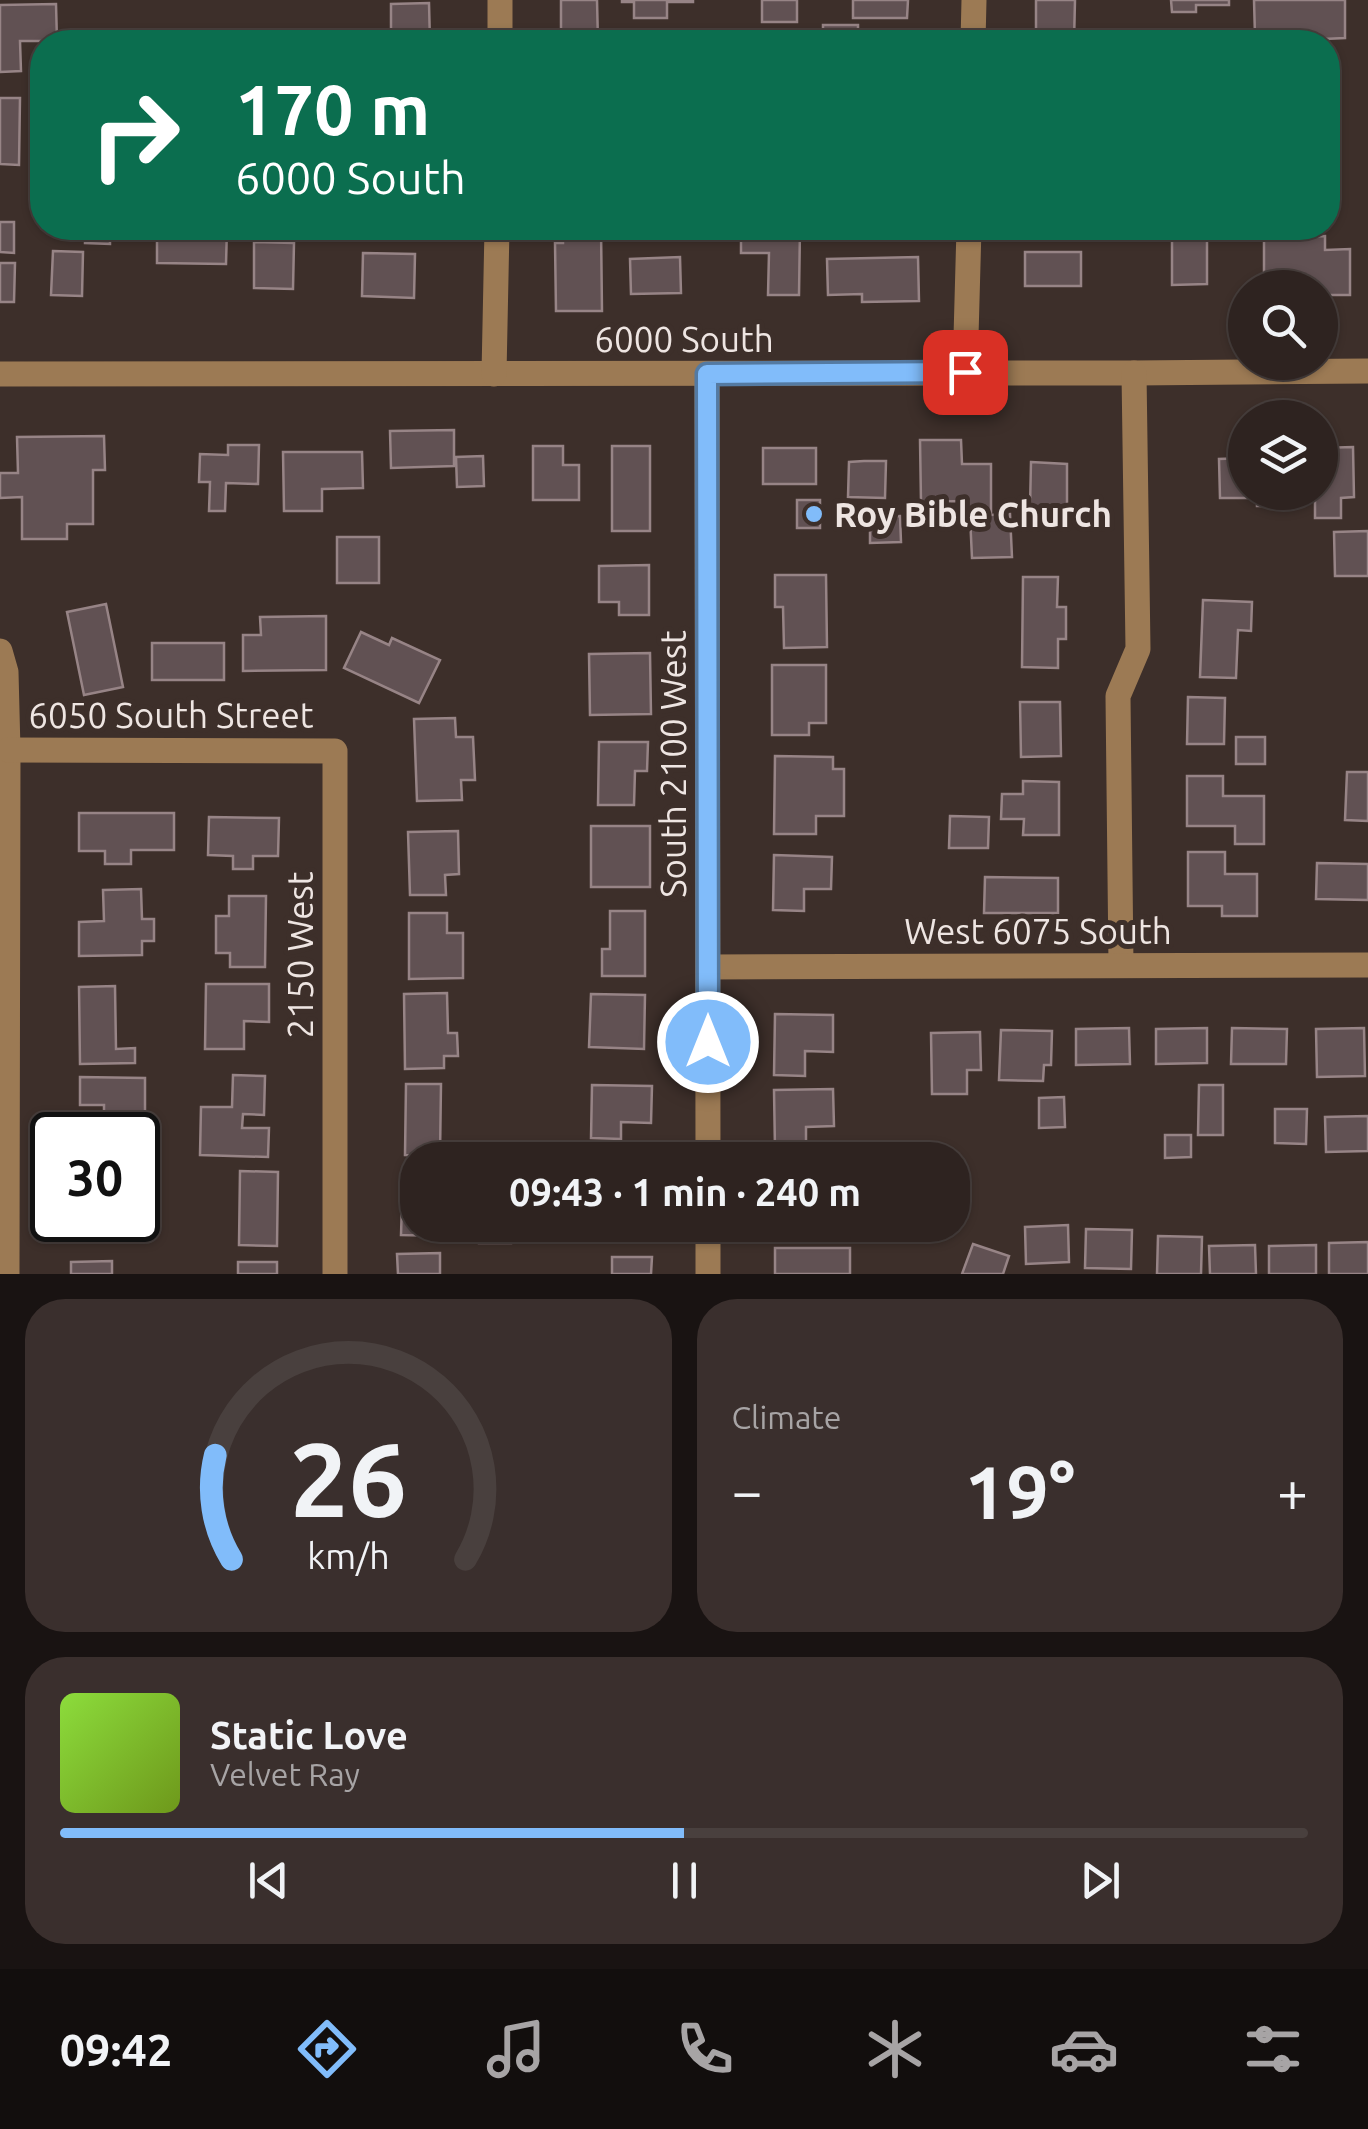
<!DOCTYPE html>
<meta charset="utf-8">
<style>
body{margin:0;font-family:Ubuntu,sans-serif;background:#3a2f2d;color:#f1f3f6;height:100vh;display:flex;flex-direction:column;font-size:38px;white-space:nowrap}
*{box-sizing:border-box;margin:0}
p{font-size:32px;color:#a7a4a5}
.icon{flex:none;width:55px;height:55px;fill:none;stroke:currentColor;stroke-width:2;stroke-linecap:round;stroke-linejoin:round}
.map{position:relative;height:1274px;overflow:hidden}
.sheet{display:flex;flex-direction:column;gap:25px;padding:25px;background:#191312;flex:1}
.sheet>*{flex:none}
.top-card{position:absolute;left:30px;top:30px;width:1310px;height:210px;border-radius:40px;box-shadow:0 2px 8px #0004,0 0 0 2px #49403e;background:#0b6e4f;color:#fff;overflow:hidden}
.fabs{position:absolute;left:1228px;top:270px;display:grid;gap:20px}
.fabs a{display:grid;place-items:center;width:110px;height:110px;border-radius:50%;background:#2e2320;box-shadow:0 2px 8px #0004,0 0 0 2px #49403e;font-size:50px}
.speed{position:absolute;left:30px;top:1112px;display:flex;gap:20px;font-size:50px;font-weight:700;text-align:center}
.speed>*{display:grid;place-content:center;width:130px;height:130px;border-radius:50%;background:#2e2320;box-shadow:0 2px 8px #0004,0 0 0 2px #49403e;line-height:1}
.speed .limit{border:5px solid #111;border-radius:15px;background:#fff;color:#111}
.pin{position:absolute;display:grid;place-items:center;width:85px;height:85px;color:#fff;margin:-42px;border-radius:20px;box-shadow:0 5px 15px #0006}
.me{position:absolute;width:110px;margin:-55px;rotate:0deg;stroke-linejoin:round;filter:drop-shadow(0 0 8px #0008)}
.turn{display:flex;align-items:center;gap:35px;height:210px;padding:0 40px;font-size:45px}
.turn .icon{width:130px;height:130px;stroke-width:2.5}
.turn b{display:block;font-size:70px;line-height:85px}
.big{font-size:75px;font-weight:700;line-height:1.1}
.sheet .widget{flex:1;display:flex;flex-direction:column;justify-content:center;gap:15px;min-width:0;padding:0 35px;border-radius:40px;background:#3a2f2d}
.sheet .dial{align-items:center;gap:0}
.dial svg{height:260px;overflow:visible;fill:none;stroke:#49403e;stroke-width:7;stroke-linecap:round;text-anchor:middle}
.dial text{fill:#f1f3f6;stroke:none}
.song{display:flex;align-items:center;gap:30px}
.cover{width:120px;height:120px;border-radius:15px;background:linear-gradient(135deg,hsl(90 70% 55%),hsl(80 70% 35%))}
.played{height:10px;border-radius:5px;background:linear-gradient(90deg,#81bcfa 50%,#49403e 50%)}
.keys{display:flex;justify-content:space-around;direction:ltr}
.heat{display:flex;justify-content:space-between;align-items:center;font-size:55px;direction:ltr}
.sheet .tiles{flex:1;display:grid;gap:25px;grid-template-columns:1fr 1fr}
.widget:last-child{grid-column:span 2}
.trip{position:absolute;left:400px;top:1142px;width:570px;height:100px;border-radius:40px;background:#2e2320;box-shadow:0 2px 8px #0004,0 0 0 2px #49403e;font-weight:700;line-height:100px;text-align:center}
.menu{display:flex;height:160px;justify-content:space-around;align-items:center;background:#120e0d;color:#a7a4a5}
.menu .icon{width:70px;height:70px}
.menu .current{color:#81bcfa}
.menu b{font-size:45px;color:#f1f3f6}
.map>svg:first-child{display:block}
</style>
<div class="map">
<svg width="1368" height="1274" viewBox="0 0 1368 1274">
<rect width="100%" height="100%" fill="#3d2f2a"/>
<g fill="#615153" stroke="#978486" stroke-width="2.5">
<path d="M 561,0 L 597,0 L 598,42 L 561,42 Z"/>
<path d="M 622,0 L 693,0 L 693,2 L 667,2 L 667,18 L 634,18 L 634,2 L 622,2 Z"/>
<rect x="762" y="0" width="35" height="22"/>
<path d="M 853,0 L 908,0 L 907,18 L 853,18 Z"/>
<path d="M 1036,0 L 1075,0 L 1074,42 L 1036,42 Z"/>
<path d="M 1171,0 L 1229,0 L 1229,5 L 1196,5 L 1196,12 L 1172,12 Z"/>
<path d="M 1254,0 L 1345,0 L 1345,38 L 1324,39 L 1324,42 L 1306,42 L 1306,35 L 1255,36 Z"/>
<path d="M 429,3 L 430,42 L 391,42 L 391,4 Z"/>
<path d="M 56,4 L 57,41 L 20,41 L 21,71 L 0,72 L 0,5 Z"/>
<rect x="823" y="25" width="35" height="17"/>
<path d="M 0,98 L 20,98 L 19,165 L 0,164 Z"/>
<path d="M 0,222 L 14,222 L 14,253 L 0,252 Z"/>
<path d="M 85,228 L 110,228 L 110,244 L 85,243 Z"/>
<path d="M 157,228 L 227,228 L 226,264 L 157,263 Z"/>
<path d="M 563,228 L 601,228 L 602,311 L 556,311 L 555,243 L 563,243 Z"/>
<path d="M 780,228 L 800,228 L 799,295 L 768,295 L 769,253 L 741,253 L 741,233 L 780,233 Z"/>
<path d="M 1207,236 L 1207,284 L 1172,285 L 1172,237 Z"/>
<path d="M 1325,236 L 1325,250 L 1350,249 L 1350,295 L 1325,295 L 1325,304 L 1320,304 L 1320,288 L 1264,288 L 1264,237 Z"/>
<path d="M 254,242 L 294,243 L 293,289 L 254,288 Z"/>
<path d="M 53,251 L 83,252 L 82,296 L 51,295 Z"/>
<rect x="1025" y="252" width="56" height="34"/>
<path d="M 363,253 L 415,254 L 414,298 L 362,296 Z"/>
<path d="M 680,257 L 681,293 L 631,294 L 630,259 Z"/>
<path d="M 918,257 L 919,301 L 862,302 L 862,294 L 828,295 L 827,259 Z"/>
<path d="M 0,263 L 15,263 L 14,302 L 0,302 Z"/>
<path d="M 454,430 L 454,466 L 391,468 L 390,431 Z"/>
<path d="M 104,436 L 105,470 L 93,470 L 93,524 L 67,524 L 67,539 L 22,539 L 22,497 L 0,498 L 0,473 L 18,473 L 17,437 Z"/>
<path d="M 920,440 L 961,440 L 962,464 L 991,464 L 991,514 L 963,514 L 963,501 L 921,502 Z"/>
<path d="M 228,445 L 259,445 L 258,484 L 226,483 L 225,511 L 209,511 L 210,482 L 199,482 L 200,454 L 228,455 Z"/>
<path d="M 533,446 L 563,446 L 563,465 L 579,465 L 579,500 L 533,500 Z"/>
<rect x="612" y="446" width="38" height="85"/>
<path d="M 1353,447 L 1354,497 L 1341,498 L 1341,518 L 1315,518 L 1315,492 L 1320,492 L 1320,448 Z"/>
<rect x="763" y="448" width="53" height="36"/>
<path d="M 283,452 L 362,452 L 363,488 L 322,489 L 322,511 L 284,511 Z"/>
<path d="M 483,456 L 484,486 L 457,487 L 456,457 Z"/>
<path d="M 1245,458 L 1245,492 L 1298,492 L 1298,506 L 1257,506 L 1257,498 L 1220,498 L 1219,459 Z"/>
<path d="M 864,461 L 886,461 L 885,498 L 848,497 L 849,462 Z"/>
<path d="M 1031,462 L 1067,464 L 1067,508 L 1030,507 Z"/>
<rect x="797" y="500" width="23" height="28"/>
<path d="M 1010,514 L 1012,557 L 972,558 L 970,516 Z"/>
<path d="M 900,516 L 901,542 L 870,543 L 870,517 Z"/>
<path d="M 1368,531 L 1368,576 L 1335,576 L 1334,532 Z"/>
<rect x="337" y="537" width="42" height="46"/>
<path d="M 649,565 L 649,615 L 619,615 L 619,602 L 599,602 L 599,566 Z"/>
<path d="M 775,575 L 826,575 L 827,647 L 784,648 L 783,607 L 775,607 Z"/>
<path d="M 1023,577 L 1058,577 L 1057,607 L 1066,607 L 1066,639 L 1058,639 L 1058,668 L 1022,667 Z"/>
<path d="M 1203,600 L 1252,602 L 1251,631 L 1238,630 L 1236,678 L 1200,677 Z"/>
<path d="M 106,604 L 123,687 L 84,695 L 67,612 Z"/>
<path d="M 326,616 L 326,670 L 243,671 L 243,635 L 261,635 L 260,617 Z"/>
<path d="M 361,632 L 389,645 L 392,638 L 440,660 L 419,703 L 344,668 Z"/>
<rect x="152" y="643" width="72" height="37"/>
<path d="M 650,653 L 651,714 L 590,715 L 589,654 Z"/>
<path d="M 772,665 L 826,665 L 826,723 L 809,723 L 809,735 L 772,735 Z"/>
<path d="M 1188,697 L 1225,698 L 1224,744 L 1187,744 Z"/>
<path d="M 1020,702 L 1060,702 L 1061,756 L 1021,757 Z"/>
<path d="M 455,718 L 456,737 L 473,737 L 475,780 L 461,780 L 462,800 L 417,801 L 414,719 Z"/>
<rect x="1236" y="737" width="29" height="27"/>
<path d="M 599,742 L 648,742 L 647,771 L 635,771 L 634,805 L 598,805 Z"/>
<path d="M 775,756 L 833,757 L 833,769 L 844,769 L 844,816 L 816,816 L 816,834 L 774,834 Z"/>
<path d="M 1347,772 L 1368,772 L 1368,821 L 1345,820 Z"/>
<path d="M 1187,776 L 1223,776 L 1223,796 L 1264,796 L 1264,844 L 1235,844 L 1235,826 L 1187,826 Z"/>
<path d="M 1023,781 L 1059,782 L 1059,835 L 1023,835 L 1024,819 L 1001,819 L 1002,794 L 1023,794 Z"/>
<path d="M 79,813 L 174,813 L 174,850 L 131,850 L 131,864 L 105,864 L 105,851 L 79,851 Z"/>
<path d="M 950,816 L 989,817 L 988,848 L 949,848 Z"/>
<path d="M 209,817 L 279,818 L 278,856 L 253,856 L 253,869 L 233,869 L 233,856 L 208,855 Z"/>
<rect x="591" y="826" width="59" height="61"/>
<path d="M 458,831 L 459,874 L 445,875 L 446,895 L 410,895 L 408,832 Z"/>
<path d="M 1188,852 L 1225,852 L 1225,874 L 1257,874 L 1257,916 L 1222,916 L 1222,906 L 1188,906 Z"/>
<path d="M 774,855 L 832,857 L 831,889 L 804,889 L 804,911 L 773,910 Z"/>
<path d="M 1317,863 L 1368,864 L 1368,900 L 1316,899 Z"/>
<path d="M 985,877 L 1058,878 L 1058,913 L 984,913 Z"/>
<path d="M 141,889 L 142,919 L 154,919 L 154,941 L 142,941 L 142,955 L 79,956 L 79,922 L 104,921 L 103,890 Z"/>
<path d="M 229,896 L 266,896 L 265,967 L 230,967 L 230,953 L 216,953 L 216,916 L 229,916 Z"/>
<path d="M 610,911 L 645,911 L 645,976 L 602,976 L 602,949 L 610,949 Z"/>
<path d="M 409,913 L 447,913 L 447,933 L 463,933 L 463,978 L 409,979 Z"/>
<path d="M 206,984 L 269,984 L 269,1022 L 244,1021 L 244,1049 L 205,1049 Z"/>
<path d="M 115,986 L 116,1049 L 135,1048 L 135,1063 L 80,1064 L 79,987 Z"/>
<path d="M 447,993 L 448,1033 L 457,1033 L 458,1056 L 444,1056 L 444,1068 L 405,1069 L 404,994 Z"/>
<path d="M 591,994 L 645,995 L 644,1049 L 589,1047 Z"/>
<path d="M 775,1014 L 833,1015 L 833,1052 L 805,1051 L 805,1076 L 774,1075 Z"/>
<path d="M 1129,1028 L 1130,1064 L 1076,1065 L 1076,1029 Z"/>
<path d="M 1207,1028 L 1207,1063 L 1156,1064 L 1156,1029 Z"/>
<path d="M 1232,1028 L 1287,1029 L 1286,1064 L 1231,1064 Z"/>
<path d="M 1364,1028 L 1365,1076 L 1317,1077 L 1316,1029 Z"/>
<path d="M 1001,1030 L 1052,1031 L 1051,1065 L 1044,1065 L 1043,1081 L 999,1080 Z"/>
<path d="M 980,1032 L 981,1070 L 967,1070 L 967,1094 L 932,1094 L 931,1033 Z"/>
<path d="M 233,1075 L 265,1076 L 264,1115 L 243,1114 L 242,1128 L 269,1128 L 268,1157 L 200,1155 L 201,1107 L 232,1107 Z"/>
<path d="M 80,1077 L 145,1078 L 145,1144 L 138,1144 L 138,1135 L 80,1135 L 81,1119 L 104,1119 L 104,1105 L 80,1105 Z"/>
<path d="M 406,1084 L 441,1084 L 440,1156 L 405,1155 Z"/>
<path d="M 592,1085 L 652,1086 L 651,1123 L 621,1122 L 621,1139 L 591,1138 Z"/>
<path d="M 1199,1085 L 1223,1085 L 1223,1135 L 1198,1135 Z"/>
<path d="M 833,1089 L 834,1126 L 806,1127 L 806,1150 L 775,1150 L 774,1090 Z"/>
<path d="M 1064,1097 L 1065,1127 L 1039,1128 L 1039,1098 Z"/>
<path d="M 1275,1109 L 1307,1109 L 1306,1144 L 1275,1143 Z"/>
<path d="M 1368,1116 L 1368,1151 L 1326,1152 L 1325,1117 Z"/>
<path d="M 1165,1135 L 1191,1135 L 1191,1157 L 1165,1158 Z"/>
<path d="M 403,1170 L 418,1171 L 418,1225 L 447,1225 L 446,1236 L 401,1235 Z"/>
<path d="M 240,1171 L 278,1172 L 277,1246 L 239,1245 Z"/>
<path d="M 71,1220 L 130,1220 L 114,1221 L 114,1239 L 71,1239 Z"/>
<rect x="479" y="1225" width="32" height="18"/>
<path d="M 596,1225 L 650,1225 L 651,1240 L 596,1241 Z"/>
<rect x="774" y="1225" width="54" height="5"/>
<path d="M 1068,1225 L 1069,1262 L 1026,1264 L 1025,1227 Z"/>
<path d="M 1086,1229 L 1132,1230 L 1131,1269 L 1085,1268 Z"/>
<path d="M 1158,1236 L 1202,1237 L 1201,1274 L 1157,1274 Z"/>
<path d="M 1368,1242 L 1368,1274 L 1329,1274 L 1329,1243 Z"/>
<path d="M 973,1244 L 1009,1256 L 1003,1274 L 962,1274 Z"/>
<path d="M 1255,1245 L 1256,1274 L 1210,1274 L 1209,1246 Z"/>
<path d="M 1316,1245 L 1316,1274 L 1269,1274 L 1269,1246 Z"/>
<rect x="775" y="1248" width="75" height="26"/>
<path d="M 440,1253 L 440,1274 L 398,1274 L 397,1254 Z"/>
<path d="M 612,1257 L 652,1257 L 651,1274 L 612,1274 Z"/>
<path d="M 112,1261 L 112,1274 L 71,1274 L 71,1262 Z"/>
<rect x="238" y="1262" width="39" height="12"/>
</g>
<g fill="none" stroke-linecap="round" stroke-linejoin="round">
<g stroke="#9c7a54" stroke-width="25">
<path d="M 500,42 L 500,0"/>
<path d="M 973,42 L 974,0"/>
<path d="M 965,373 L 969,228"/>
<path d="M 0,374 L 1134,373 L 1368,371"/>
<path d="M 494,374 L 497,228"/>
<path d="M 707,374 L 708,1160"/>
<path d="M 0,651 L 6,672 L 8,750 L 7,1274"/>
<path d="M 8,750 L 335,751 L 335,1274"/>
<path d="M 1121,965 L 1118,696 L 1138,649 L 1134,373"/>
<path d="M 709,967 L 1368,965"/>
<path d="M 708,1274 L 708,1225"/>
</g>
</g>
<g fill="none" stroke-linecap="round" stroke-linejoin="round">
<defs>
<path id="route" d="M 708,1042 L 707,374 L 965,372"/>
</defs>
<use href="#route" stroke="#547aa2" stroke-width="25"/>
<use href="#route" stroke="#81bcfa" stroke-width="18"/>
</g>
<circle fill="#81bcfa" stroke="#3d2f2a" stroke-width="4" cx="814" cy="514" r="10"/>
<g text-anchor="middle" dominant-baseline="central" stroke-width="10" stroke-linejoin="round" paint-order="stroke">
<g font-size="35" fill="#eee5e2" stroke="#3d2f2a">
<text x="684" y="339">6000 South</text>
<text x="171" y="715">6050 South Street</text>
<text transform="translate(673 764) rotate(-90)">South 2100 West</text>
<text x="1038" y="931">West 6075 South</text>
<text transform="translate(300 955) rotate(-90)">2150 West</text>
</g>
<g font-size="35" font-weight="bold" fill="#eee5e2" stroke="#3d2f2a" text-anchor="start">
<text x="834" y="514">Roy Bible Church</text>
</g>
</g>
</svg>
<div class="fabs">
<a><svg class="icon" aria-label="search" viewBox="0 0 24 24"><circle cx="10" cy="10" r="6"/><path d="M15 15l6 6"/></svg></a>
<a><svg class="icon" aria-label="layers" viewBox="0 0 24 24"><path d="M12 4l9 5-9 5-9-5zM3 14l9 5 9-5"/></svg></a>
</div>
<div class="speed"><div class="limit">30</div></div>
<div class="pin" style="left:965px;top:372px;background:#d93025"><svg class="icon" aria-label="arrive" viewBox="0 0 24 24"><path d="M6 21V4h12l-3 4 3 4H6"/></svg></div>
<svg class="me" style="left:708px;top:1042px" viewBox="-20 -20 40 40"><circle r="17" fill="#81bcfa" stroke="#fff" stroke-width="3"/><path d="M0-11L8 9 0 5-8 9z" fill="#fff"/></svg>
<div class="trip">09:43 · 1 min · 240 m</div>
<div class="top-card">
<div class="turn"><svg class="icon" aria-label="right" viewBox="0 0 24 24"><path d="M7 20v-9h11M14 6l5 5-5 5"/></svg><div><b>170 m</b>6000 South</div></div>
</div>
</div>
<section class="sheet">
<div class="tiles">
<div class="widget dial"><svg viewBox="0 0 100 80">
<path d="M14 69A42 42 0 1 1 86 69"/>
<path d="M14 69A42 42 0 0 1 9 37" stroke="#81bcfa"/>
<text x="50" y="56" font-size="32" font-weight="700">26</text>
<text x="50" y="72" font-size="11">km/h</text>
</svg></div>
<div class="widget"><p>Climate</p>
<div class="heat"><a>−</a><b class="big">19°</b><a>+</a></div>
</div>
<div class="widget">
<div class="song"><i class="cover"></i><div><b>Static Love</b><p>Velvet Ray</p></div></div>
<div class="played"></div>
<div class="keys"><svg class="icon" aria-label="previous" viewBox="0 0 24 24"><path d="M18 5L8 12l10 7zM5 5v14"/></svg><svg class="icon" aria-label="pause" viewBox="0 0 24 24"><path d="M8 5v14M16 5v14"/></svg><svg class="icon" aria-label="next" viewBox="0 0 24 24"><path d="M6 5l10 7-10 7zM19 5v14"/></svg></div>
</div>
</div>
</section>
<nav class="menu">
<b>09:42</b>
<svg class="icon current" aria-label="directions" viewBox="0 0 24 24"><path d="M12 3l9 9-9 9-9-9zM9 14v-3h6M13 9l2 2-2 2"/></svg>
<svg class="icon" aria-label="music" viewBox="0 0 24 24"><path d="M9 18V5l10-2v13"/><circle cx="6" cy="18" r="3"/><circle cx="16" cy="16" r="3"/></svg>
<svg class="icon" aria-label="phone" viewBox="0 0 24 24"><path d="M5 4h4l2 5-3 2q2 4 5 5l2-3 5 2v4C11 20 4 13 5 4z"/></svg>
<svg class="icon" aria-label="climate" viewBox="0 0 24 24"><path d="M12 3v18M4 7l16 10M4 17L20 7"/></svg>
<svg class="icon" aria-label="car" viewBox="0 0 24 24"><path d="M5 17H2v-5l4-1 3-4h7l3 4 3 1v5h-3M9 17h6M6 11h13"/><circle cx="7" cy="17" r="2"/><circle cx="17" cy="17" r="2"/></svg>
<svg class="icon" aria-label="filters" viewBox="0 0 24 24"><path d="M4 7h16M4 17h16"/><circle cx="9" cy="7" r="2"/><circle cx="15" cy="17" r="2"/></svg>
</nav>
